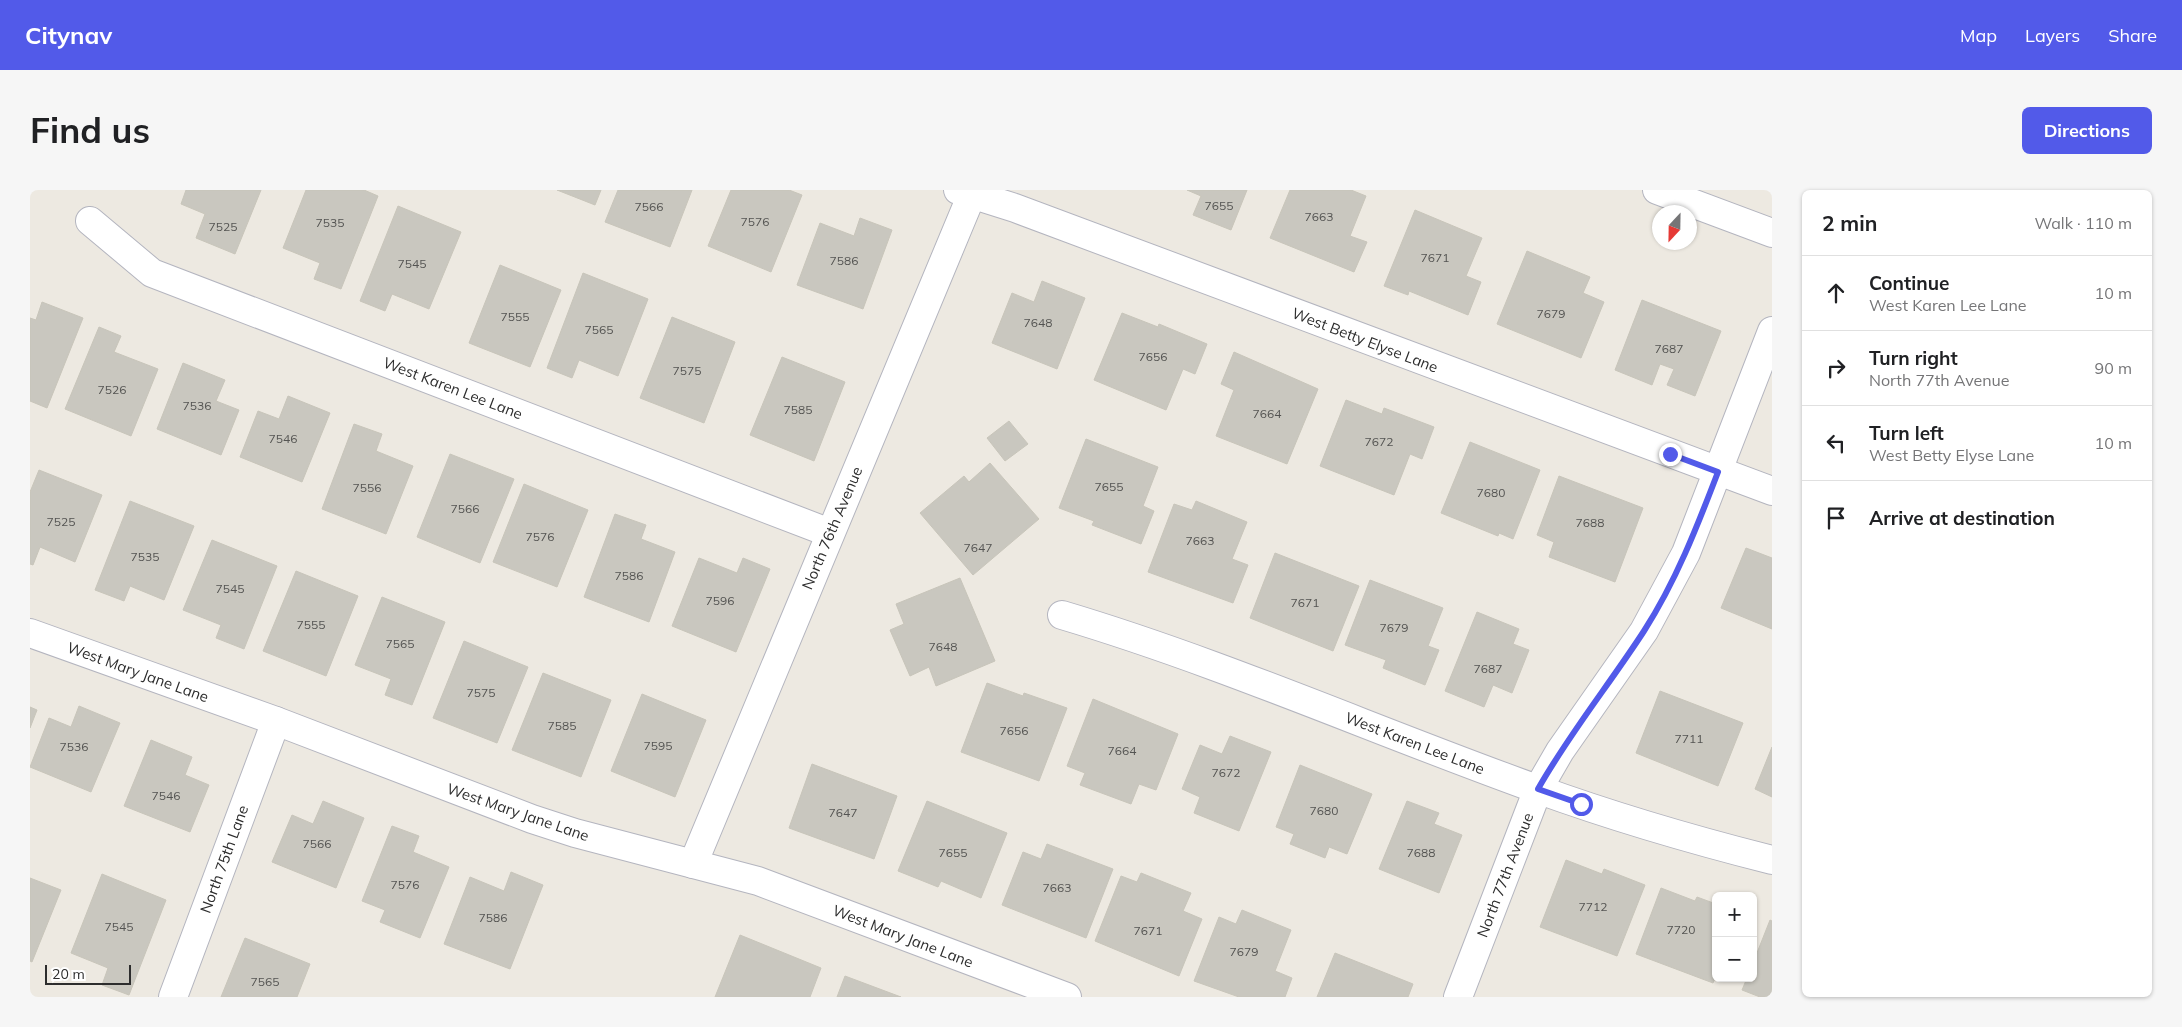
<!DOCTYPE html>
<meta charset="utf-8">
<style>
body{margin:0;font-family:Mulish,sans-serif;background:#f6f6f6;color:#202124}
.controls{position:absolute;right:15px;bottom:15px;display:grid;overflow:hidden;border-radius:8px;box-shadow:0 1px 4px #0004}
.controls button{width:45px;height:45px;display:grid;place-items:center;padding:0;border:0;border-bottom:1px solid #e0e0e0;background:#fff;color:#202124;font:25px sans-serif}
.compass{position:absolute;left:1622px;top:15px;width:45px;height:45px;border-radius:50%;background:#fff;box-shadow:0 1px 4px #0004;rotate:202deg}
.scale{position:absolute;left:15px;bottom:12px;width:86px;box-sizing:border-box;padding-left:5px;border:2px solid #2d2d2d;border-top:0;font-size:14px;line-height:18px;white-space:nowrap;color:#2d2d2d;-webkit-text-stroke:4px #fff;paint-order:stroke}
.stop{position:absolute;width:15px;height:15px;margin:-11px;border:4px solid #525ae9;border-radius:50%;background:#fff}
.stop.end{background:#525ae9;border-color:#fff;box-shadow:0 1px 5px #0008}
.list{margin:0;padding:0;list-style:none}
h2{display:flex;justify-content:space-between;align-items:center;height:65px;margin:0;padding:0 20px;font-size:21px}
h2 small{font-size:16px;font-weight:400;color:#757577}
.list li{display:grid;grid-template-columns:32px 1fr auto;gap:15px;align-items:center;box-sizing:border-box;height:75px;padding:0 20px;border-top:1px solid #e0e0e0}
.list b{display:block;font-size:19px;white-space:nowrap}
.list p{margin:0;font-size:16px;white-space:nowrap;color:#757577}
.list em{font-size:16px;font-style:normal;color:#757577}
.icon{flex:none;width:28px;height:28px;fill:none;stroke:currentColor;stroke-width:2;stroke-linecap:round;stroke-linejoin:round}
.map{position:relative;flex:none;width:1742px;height:807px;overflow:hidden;border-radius:8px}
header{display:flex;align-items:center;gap:30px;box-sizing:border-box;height:70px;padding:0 25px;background:#525ae9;color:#fff}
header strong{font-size:24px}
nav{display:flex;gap:28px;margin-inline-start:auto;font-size:18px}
.intro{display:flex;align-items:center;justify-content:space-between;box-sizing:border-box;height:120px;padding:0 30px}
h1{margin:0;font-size:35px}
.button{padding:12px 22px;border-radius:8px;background:#525ae9;color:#fff;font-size:18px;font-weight:700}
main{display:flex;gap:30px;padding:0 30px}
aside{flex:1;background:#fff;border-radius:8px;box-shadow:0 1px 4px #0004}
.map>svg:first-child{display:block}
</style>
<header>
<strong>Citynav</strong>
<nav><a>Map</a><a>Layers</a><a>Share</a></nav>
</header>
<div class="intro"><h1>Find us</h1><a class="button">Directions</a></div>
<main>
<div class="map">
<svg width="1742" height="807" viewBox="0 0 1742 807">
<rect width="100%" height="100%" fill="#ede9e1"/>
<g fill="#c9c7bf" stroke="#c8c5ba">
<polygon points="156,0 231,0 205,64 166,48 175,24 151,14"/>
<polygon points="276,0 334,0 348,6 311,99 284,89 290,73 253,58"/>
<polygon points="527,0 571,0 565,15"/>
<polygon points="588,0 662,0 640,57 575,32"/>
<polygon points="701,0 759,0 772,5 741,82 678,56"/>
<polygon points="1157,0 1217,0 1201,40 1163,25 1171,6"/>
<polygon points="1260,0 1321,0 1336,6 1320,46 1337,52 1324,82 1240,48"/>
<polygon points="368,16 431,42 399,119 362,104 355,121 330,111"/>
<polygon points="1385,20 1452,48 1436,86 1451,92 1438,125 1379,101 1378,105 1354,96"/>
<polygon points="830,28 862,40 833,119 767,95 790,33 824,46"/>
<polygon points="1497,61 1560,87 1553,103 1574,112 1551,168 1467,134"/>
<polygon points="470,75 531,100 500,177 439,153"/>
<polygon points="553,83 618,109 588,186 549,170 542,188 517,178"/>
<polygon points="1012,91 1055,108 1027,179 962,153 982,103 1004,112"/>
<polygon points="1612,110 1691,141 1665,206 1637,195 1644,179 1630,174 1622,195 1585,180"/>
<polygon points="12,112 53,128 17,218 0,211 0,128 6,130"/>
<polygon points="1092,123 1128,137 1129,134 1177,154 1165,184 1153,179 1136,220 1064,190"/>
<polygon points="642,127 705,152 674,233 610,208"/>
<polygon points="69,137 91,146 84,162 128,179 101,246 35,219"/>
<polygon points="1204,162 1288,199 1257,274 1186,246 1204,200 1191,194"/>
<polygon points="752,167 815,192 784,271 720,245"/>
<polygon points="153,173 195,190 186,211 209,220 191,265 127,239"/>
<polygon points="258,206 300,223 272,292 210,267 228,221 249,229"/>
<polygon points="1316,210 1352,224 1354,218 1404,237 1392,269 1380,264 1364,305 1290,276"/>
<polygon points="979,231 998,254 975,271 957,248"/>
<polygon points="324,234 352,244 346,261 383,276 356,344 292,319"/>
<polygon points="1056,249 1128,277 1113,316 1124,321 1111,354 1062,335 1064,331 1029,318"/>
<polygon points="1440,252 1510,280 1483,349 1469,343 1468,346 1411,323"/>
<polygon points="420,264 484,289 450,373 387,347"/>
<polygon points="960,273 1009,329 943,385 890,323 934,286 939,292"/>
<polygon points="9,280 72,305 45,372 10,357 3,375 0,374 0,302"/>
<polygon points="1529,286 1613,318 1585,392 1519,367 1524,352 1507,345"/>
<polygon points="494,294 558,320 527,397 463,372"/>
<polygon points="100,311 164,336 134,410 100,396 94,411 65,400"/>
<polygon points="1166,311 1217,332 1202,369 1218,375 1203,413 1118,382 1144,314 1162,320"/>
<polygon points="585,324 616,335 611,349 645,362 619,432 554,407"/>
<polygon points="182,350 247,376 214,459 186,448 191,435 153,420"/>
<polygon points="1716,358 1742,368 1742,439 1691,418"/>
<polygon points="1245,363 1329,396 1303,461 1220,428"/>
<polygon points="669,368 707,383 713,368 740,379 706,462 642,436"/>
<polygon points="266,381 328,406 296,486 233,461"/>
<polygon points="930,388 965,471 906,496 899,477 880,486 860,440 874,434 866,414"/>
<polygon points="1340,390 1413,418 1398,456 1409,460 1395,495 1353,478 1356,470 1315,455"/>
<polygon points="352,407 415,432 382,515 355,505 361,489 325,475"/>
<polygon points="1447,422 1489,439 1483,454 1499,460 1482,503 1463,495 1454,517 1415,501"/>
<polygon points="434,451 498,477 467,553 403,528"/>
<polygon points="513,483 581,510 551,587 482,560"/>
<polygon points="957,493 993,506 994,503 1037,518 1009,591 931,562"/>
<polygon points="1630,501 1713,533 1688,596 1606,563"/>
<polygon points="612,504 676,530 645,607 581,581"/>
<polygon points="1063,509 1148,544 1126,600 1109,594 1101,614 1050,595 1055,583 1037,576"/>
<polygon points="49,516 90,533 61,602 0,577 19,528 41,537"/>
<polygon points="0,517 7,520 0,538"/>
<polygon points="1200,546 1241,562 1209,641 1164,623 1170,607 1152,599 1170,555 1192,564"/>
<polygon points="121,550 162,567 155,585 179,595 160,642 94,616"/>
<polygon points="1742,557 1742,607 1725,599"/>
<polygon points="782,574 867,606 844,669 759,638"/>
<polygon points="1270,575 1342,604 1317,664 1299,657 1295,668 1260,654 1264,644 1246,637"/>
<polygon points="293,611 334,628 306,698 242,672 262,625 283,634"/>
<polygon points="897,611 977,643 951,708 911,691 908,697 868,681"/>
<polygon points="1377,611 1409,623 1404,634 1432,645 1409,703 1349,679"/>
<polygon points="362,636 389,646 383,662 419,677 390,748 350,732 355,720 332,711"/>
<polygon points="1017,654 1083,679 1056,748 972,715 993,662 1011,669"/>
<polygon points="1536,670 1572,684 1574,679 1615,695 1587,766 1510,737"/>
<polygon points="481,682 513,695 480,779 414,754 440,687 474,701"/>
<polygon points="1111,683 1161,703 1153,721 1172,729 1149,786 1065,751 1091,686 1107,692"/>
<polygon points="72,684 136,710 99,805 72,795 78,778 41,763"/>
<polygon points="0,688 31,700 2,772 0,771"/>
<polygon points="1631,698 1665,711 1667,707 1686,714 1686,786 1683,793 1606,764"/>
<polygon points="1212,720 1261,740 1245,781 1262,788 1255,807 1209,807 1164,791 1189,727 1206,734"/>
<polygon points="1740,730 1742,731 1742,807 1730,807 1712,800 1717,788 1723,788 1723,773"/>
<polygon points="710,745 791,778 780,807 685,807"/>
<polygon points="215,748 280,774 267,807 191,807"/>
<polygon points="1305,763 1383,794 1378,807 1287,807"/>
<polygon points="815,786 871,807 807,807"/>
</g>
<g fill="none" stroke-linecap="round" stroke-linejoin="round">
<defs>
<g id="street">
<polyline points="928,0 985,18 1742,301"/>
<polyline points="60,31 122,83 800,343"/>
<path d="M1032 425C1193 473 1348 542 1507 599 1584 627 1663 650 1742 670"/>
<polyline points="0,443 246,531 502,629 545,643 728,691 1037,807"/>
<polyline points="663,674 942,4"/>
<polyline points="143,807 246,531"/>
<polyline points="1428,807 1508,599 1530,561 1614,441 1656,363 1742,141"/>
</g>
<polyline id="secondary" points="1627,0 1742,43"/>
</defs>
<use href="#street" stroke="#b4b5bf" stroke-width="30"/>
<use href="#secondary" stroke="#b4b5bf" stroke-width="30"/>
<use href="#street" stroke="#fff" stroke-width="28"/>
<use href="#secondary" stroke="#fff" stroke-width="28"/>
</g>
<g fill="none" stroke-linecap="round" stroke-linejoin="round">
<path stroke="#525ae9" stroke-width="6" d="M1551 614 1508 599C1539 544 1579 495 1614 441 1646 391 1667 337 1688 282L1640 264"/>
</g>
<g text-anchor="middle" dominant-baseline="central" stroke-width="4" stroke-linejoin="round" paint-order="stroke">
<g font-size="12" fill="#545452">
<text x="1189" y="15">7655</text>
<text x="619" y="16">7566</text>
<text x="1289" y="26">7663</text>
<text x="725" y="31">7576</text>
<text x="300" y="32">7535</text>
<text x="193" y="36">7525</text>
<text x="1405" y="67">7671</text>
<text x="814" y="70">7586</text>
<text x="382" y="73">7545</text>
<text x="1521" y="123">7679</text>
<text x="485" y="126">7555</text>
<text x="1008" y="132">7648</text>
<text x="569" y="139">7565</text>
<text x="1639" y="158">7687</text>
<text x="1123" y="166">7656</text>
<text x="657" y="180">7575</text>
<text x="82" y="199">7526</text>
<text x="167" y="215">7536</text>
<text x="768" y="219">7585</text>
<text x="1237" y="223">7664</text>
<text x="253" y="248">7546</text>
<text x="1349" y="251">7672</text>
<text x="1079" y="296">7655</text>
<text x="337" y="297">7556</text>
<text x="1461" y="302">7680</text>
<text x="435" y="318">7566</text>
<text x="31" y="331">7525</text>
<text x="1560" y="332">7688</text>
<text x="510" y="346">7576</text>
<text x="1170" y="350">7663</text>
<text x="948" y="357">7647</text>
<text x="115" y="366">7535</text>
<text x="599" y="385">7586</text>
<text x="200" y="398">7545</text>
<text x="690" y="410">7596</text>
<text x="1275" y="412">7671</text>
<text x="281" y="434">7555</text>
<text x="1364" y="437">7679</text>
<text x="370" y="453">7565</text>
<text x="913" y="456">7648</text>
<text x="1458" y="478">7687</text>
<text x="451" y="502">7575</text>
<text x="532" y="535">7585</text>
<text x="984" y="540">7656</text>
<text x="1659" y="548">7711</text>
<text x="628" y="555">7595</text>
<text x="44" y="556">7536</text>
<text x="1092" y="560">7664</text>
<text x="1196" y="582">7672</text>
<text x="136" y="605">7546</text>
<text x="1294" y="620">7680</text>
<text x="813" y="622">7647</text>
<text x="287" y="653">7566</text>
<text x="923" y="662">7655</text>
<text x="1391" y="662">7688</text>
<text x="375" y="694">7576</text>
<text x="1027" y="697">7663</text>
<text x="1563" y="716">7712</text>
<text x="463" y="727">7586</text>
<text x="89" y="736">7545</text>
<text x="1651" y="739">7720</text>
<text x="1118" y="740">7671</text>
<text x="1214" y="761">7679</text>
<text x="235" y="791">7565</text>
</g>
<g font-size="15" fill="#2d2d2d" stroke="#fff">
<text transform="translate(1335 150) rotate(21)">West Betty Elyse Lane</text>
<text transform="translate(423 198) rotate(21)">West Karen Lee Lane</text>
<text transform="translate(802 338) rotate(-67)">North 76th Avenue</text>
<text transform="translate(108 482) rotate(20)">West Mary Jane Lane</text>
<text transform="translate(1385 553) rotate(21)">West Karen Lee Lane</text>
<text transform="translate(488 622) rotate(19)">West Mary Jane Lane</text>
<text transform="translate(194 669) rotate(-70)">North 75th Lane</text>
<text transform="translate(1475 685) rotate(-69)">North 77th Avenue</text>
<text transform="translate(873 746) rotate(21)">West Mary Jane Lane</text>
</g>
</g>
</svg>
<div class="controls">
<button>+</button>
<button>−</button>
</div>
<svg class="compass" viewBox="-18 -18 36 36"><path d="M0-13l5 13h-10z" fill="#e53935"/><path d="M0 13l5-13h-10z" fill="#757577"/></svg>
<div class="scale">20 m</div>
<div class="stop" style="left:1551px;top:614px"></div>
<div class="stop end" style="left:1640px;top:264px"></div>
</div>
<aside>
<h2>2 min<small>Walk · 110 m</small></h2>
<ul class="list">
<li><svg class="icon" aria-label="ahead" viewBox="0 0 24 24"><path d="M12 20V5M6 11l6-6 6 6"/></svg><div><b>Continue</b><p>West Karen Lee Lane</p></div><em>10 m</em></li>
<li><svg class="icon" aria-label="right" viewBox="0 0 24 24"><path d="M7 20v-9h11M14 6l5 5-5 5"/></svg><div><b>Turn right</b><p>North 77th Avenue</p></div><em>90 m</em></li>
<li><svg class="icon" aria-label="left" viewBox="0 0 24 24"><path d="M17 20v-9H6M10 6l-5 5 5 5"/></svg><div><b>Turn left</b><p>West Betty Elyse Lane</p></div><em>10 m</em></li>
<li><svg class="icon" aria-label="arrive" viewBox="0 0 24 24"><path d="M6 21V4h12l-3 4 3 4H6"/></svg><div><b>Arrive at destination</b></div></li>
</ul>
</aside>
</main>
